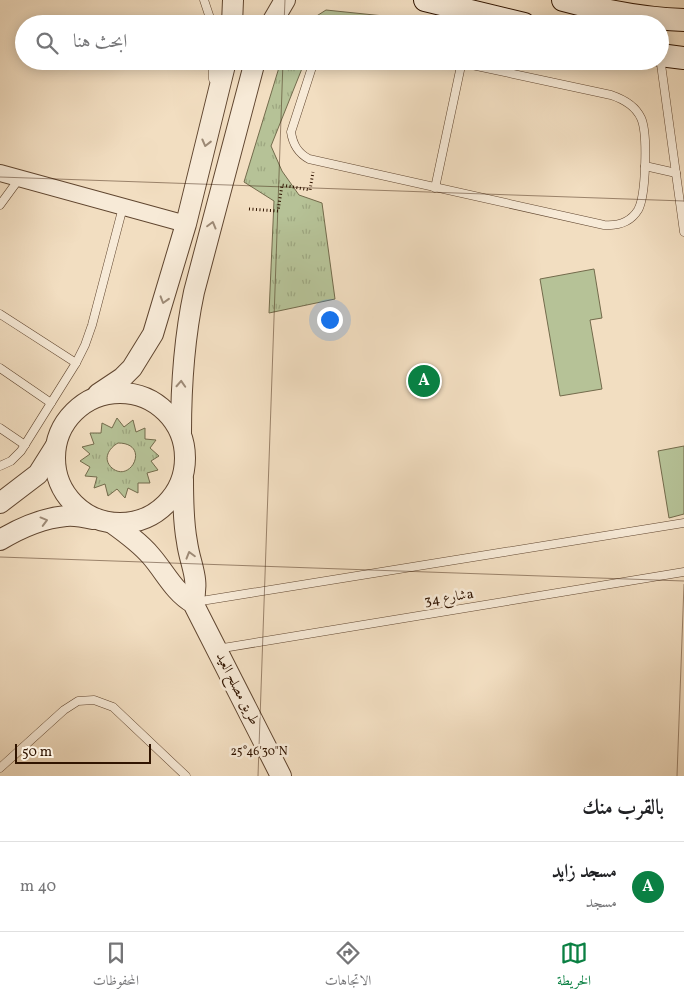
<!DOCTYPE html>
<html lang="ar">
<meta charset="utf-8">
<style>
body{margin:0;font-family:Vollkorn,Amiri,serif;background:#f6f6f6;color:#202124;direction:rtl}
.scale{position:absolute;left:15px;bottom:12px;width:136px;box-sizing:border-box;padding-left:5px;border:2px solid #301400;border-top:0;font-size:14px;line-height:18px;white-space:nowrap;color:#301400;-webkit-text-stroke:4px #f7ead7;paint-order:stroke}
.you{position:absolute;left:329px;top:319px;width:18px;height:18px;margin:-12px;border:4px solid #fff;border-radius:50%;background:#1a73e8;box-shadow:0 0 0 8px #1a73e833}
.badge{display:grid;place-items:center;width:32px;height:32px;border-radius:50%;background:#0b8043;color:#fff;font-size:16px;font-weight:700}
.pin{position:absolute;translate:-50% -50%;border:2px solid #fff;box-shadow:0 1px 5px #0006}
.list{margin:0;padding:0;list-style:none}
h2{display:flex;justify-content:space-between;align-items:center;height:65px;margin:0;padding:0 20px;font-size:21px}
h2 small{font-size:16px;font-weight:400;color:#757577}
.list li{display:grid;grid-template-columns:32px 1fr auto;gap:15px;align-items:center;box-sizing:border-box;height:90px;padding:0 20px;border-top:1px solid #e0e0e0}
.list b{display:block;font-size:19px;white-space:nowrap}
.list p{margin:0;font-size:16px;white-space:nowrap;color:#757577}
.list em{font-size:16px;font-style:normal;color:#757577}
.icon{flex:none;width:28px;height:28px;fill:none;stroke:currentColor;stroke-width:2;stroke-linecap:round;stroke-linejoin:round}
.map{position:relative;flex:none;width:684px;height:776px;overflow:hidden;direction:ltr}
.search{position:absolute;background:#fff;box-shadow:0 2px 12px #0003;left:15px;right:15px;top:15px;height:55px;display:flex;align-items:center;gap:12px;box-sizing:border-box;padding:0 18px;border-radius:28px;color:#757577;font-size:19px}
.sheet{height:155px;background:#fff}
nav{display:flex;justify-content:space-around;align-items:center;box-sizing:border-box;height:70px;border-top:1px solid #e0e0e0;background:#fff;font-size:14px;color:#757577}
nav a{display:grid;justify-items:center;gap:2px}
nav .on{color:#0b8043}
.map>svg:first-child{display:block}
</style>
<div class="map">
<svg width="684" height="776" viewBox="0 0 684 776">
<defs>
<pattern id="grass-tufts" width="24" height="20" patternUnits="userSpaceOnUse" patternTransform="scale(1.25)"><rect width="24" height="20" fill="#b6c297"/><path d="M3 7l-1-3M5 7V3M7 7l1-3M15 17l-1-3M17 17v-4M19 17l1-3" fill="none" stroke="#9da680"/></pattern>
</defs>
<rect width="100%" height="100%" fill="#f2dec1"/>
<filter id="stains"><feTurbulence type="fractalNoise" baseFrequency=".004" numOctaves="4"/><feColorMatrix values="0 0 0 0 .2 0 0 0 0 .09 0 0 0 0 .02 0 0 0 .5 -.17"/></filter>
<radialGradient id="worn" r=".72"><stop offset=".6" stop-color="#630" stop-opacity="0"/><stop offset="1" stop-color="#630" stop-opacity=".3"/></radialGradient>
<g fill="url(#grass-tufts)" stroke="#736b4c" fill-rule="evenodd">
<polygon points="326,10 384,16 411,24 346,24 333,21 331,24 304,24"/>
<polygon points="281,61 305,61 271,146 282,171 299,195 322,203 335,299 269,313 274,201 244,182"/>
<path d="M117 418 124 427 133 420 136 432 145 428V439L156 440 150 448 159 456 151 461 158 470 147 473 150 483H138V493L128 488 125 498 117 489 108 496 105 484 94 488 97 477 85 476 90 467 80 461 90 454 82 447 94 444 90 433H101L102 423 112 428ZM118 443C151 443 131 484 112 468 102 459 109 448 118 443Z"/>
</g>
<g fill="#b6c297" stroke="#736b4c">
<polygon points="594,269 602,318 590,320 602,389 560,396 540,279"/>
<polygon points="684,446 684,514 669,518 658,451"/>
</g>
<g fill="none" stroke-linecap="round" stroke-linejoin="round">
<defs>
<g id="service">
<polyline points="204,0 212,24"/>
<polyline points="660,57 684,232"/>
<path d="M314 61 291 132C293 145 298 153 309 159L604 225C618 226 630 223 638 210 646 196 648 133 641 118 635 105 623 99 611 95L453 61"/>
<polyline points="213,79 213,61"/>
<polyline points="645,166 676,173"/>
<polyline points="435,188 462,61"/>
<polyline points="0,205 19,179"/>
<polyline points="0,314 76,363"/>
<polyline points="0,368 51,403"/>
<polyline points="0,428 25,445"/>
<polyline points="0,466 11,461 21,451 76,363 85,345 92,325 123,207"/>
<polyline points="195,602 684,523"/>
<polyline points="217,649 684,572"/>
<polyline points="0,768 64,710 78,701 94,700 113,707 186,776"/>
</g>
<polyline id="minor" points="0,173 186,224"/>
<g id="tertiary">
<polyline points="232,24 233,0"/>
<polyline points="271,24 285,0"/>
<circle cx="120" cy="458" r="65"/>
<polyline points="98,394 122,378 132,368 153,334 186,224 226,61"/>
<path d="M181 433C181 385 184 339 194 292L255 61"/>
<path d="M183 479C183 500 183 521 187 542 190 565 200 578 193 603"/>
<polyline points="0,503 38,474 55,447"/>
<path d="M112 523C126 533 140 543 151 556 165 572 174 592 193 603L281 776"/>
<path d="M0 540C20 528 43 518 66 516 75 515 84 517 93 519"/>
</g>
<g id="secondary">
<polyline points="425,0 524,24"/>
<path d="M563 0C600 10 646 19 684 20"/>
<polyline points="660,55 684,58"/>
</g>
</defs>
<use href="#service" stroke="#604630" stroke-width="9"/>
<use href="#minor" stroke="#604630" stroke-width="18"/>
<use href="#tertiary" stroke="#604630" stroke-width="22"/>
<use href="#secondary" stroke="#301400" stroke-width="24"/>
<polyline stroke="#301400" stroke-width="3" stroke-dasharray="1 2.5" stroke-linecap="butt" points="249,209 278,211 282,185 310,190 313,172"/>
<use href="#service" stroke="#f7ead7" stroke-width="8"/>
<use href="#minor" stroke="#f7ead7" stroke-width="16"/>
<use href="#tertiary" stroke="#f7ead7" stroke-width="20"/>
<use href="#secondary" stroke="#f7ead7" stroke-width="22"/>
</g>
<defs><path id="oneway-chevron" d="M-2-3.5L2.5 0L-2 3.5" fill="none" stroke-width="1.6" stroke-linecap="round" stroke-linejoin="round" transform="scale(1.25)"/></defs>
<g stroke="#9d8a76">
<use href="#oneway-chevron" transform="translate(206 143) rotate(104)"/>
<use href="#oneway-chevron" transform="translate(212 225) rotate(-75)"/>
<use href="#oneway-chevron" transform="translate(164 300) rotate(107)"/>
<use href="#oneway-chevron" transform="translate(181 384) rotate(-87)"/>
<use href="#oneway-chevron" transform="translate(44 521) rotate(-15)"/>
<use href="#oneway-chevron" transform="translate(190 555) rotate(-106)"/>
</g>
<path fill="none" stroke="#301400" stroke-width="1" stroke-opacity="0.45" d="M284 24 285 0M0 177 684 201M0 557 684 581M258 776 283 61M677 776 684 584"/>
<g text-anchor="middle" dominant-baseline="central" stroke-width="5" stroke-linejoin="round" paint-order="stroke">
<g font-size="14" fill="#301400" stroke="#f7ead7">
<text transform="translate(449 598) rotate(-9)">شارع 34a</text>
<text transform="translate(237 689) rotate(63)">طريق مصلح العيد</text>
</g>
</g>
<g font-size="12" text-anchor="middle" fill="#301400" stroke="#f7ead7" stroke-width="5" stroke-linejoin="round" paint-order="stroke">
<text x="259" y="755">25°46'30"N</text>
</g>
<rect width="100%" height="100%" filter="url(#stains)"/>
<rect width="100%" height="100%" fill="url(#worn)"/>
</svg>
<div class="scale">50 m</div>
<div class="you"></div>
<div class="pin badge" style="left:424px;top:381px">A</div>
<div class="search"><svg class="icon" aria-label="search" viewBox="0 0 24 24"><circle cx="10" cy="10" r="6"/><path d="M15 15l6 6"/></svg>ابحث هنا</div>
</div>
<section class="sheet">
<h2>بالقرب منك<small></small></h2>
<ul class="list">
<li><span class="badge">A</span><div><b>مسجد زايد</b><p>مسجد</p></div><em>40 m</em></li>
</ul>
</section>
<nav>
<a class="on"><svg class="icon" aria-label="map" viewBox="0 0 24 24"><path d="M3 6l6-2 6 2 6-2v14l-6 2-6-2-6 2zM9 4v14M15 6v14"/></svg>الخريطة</a>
<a><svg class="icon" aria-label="directions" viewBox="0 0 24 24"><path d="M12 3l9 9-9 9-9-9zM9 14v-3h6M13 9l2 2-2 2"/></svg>الاتجاهات</a>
<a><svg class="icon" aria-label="saved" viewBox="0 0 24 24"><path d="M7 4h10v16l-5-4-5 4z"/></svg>المحفوظات</a>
</nav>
